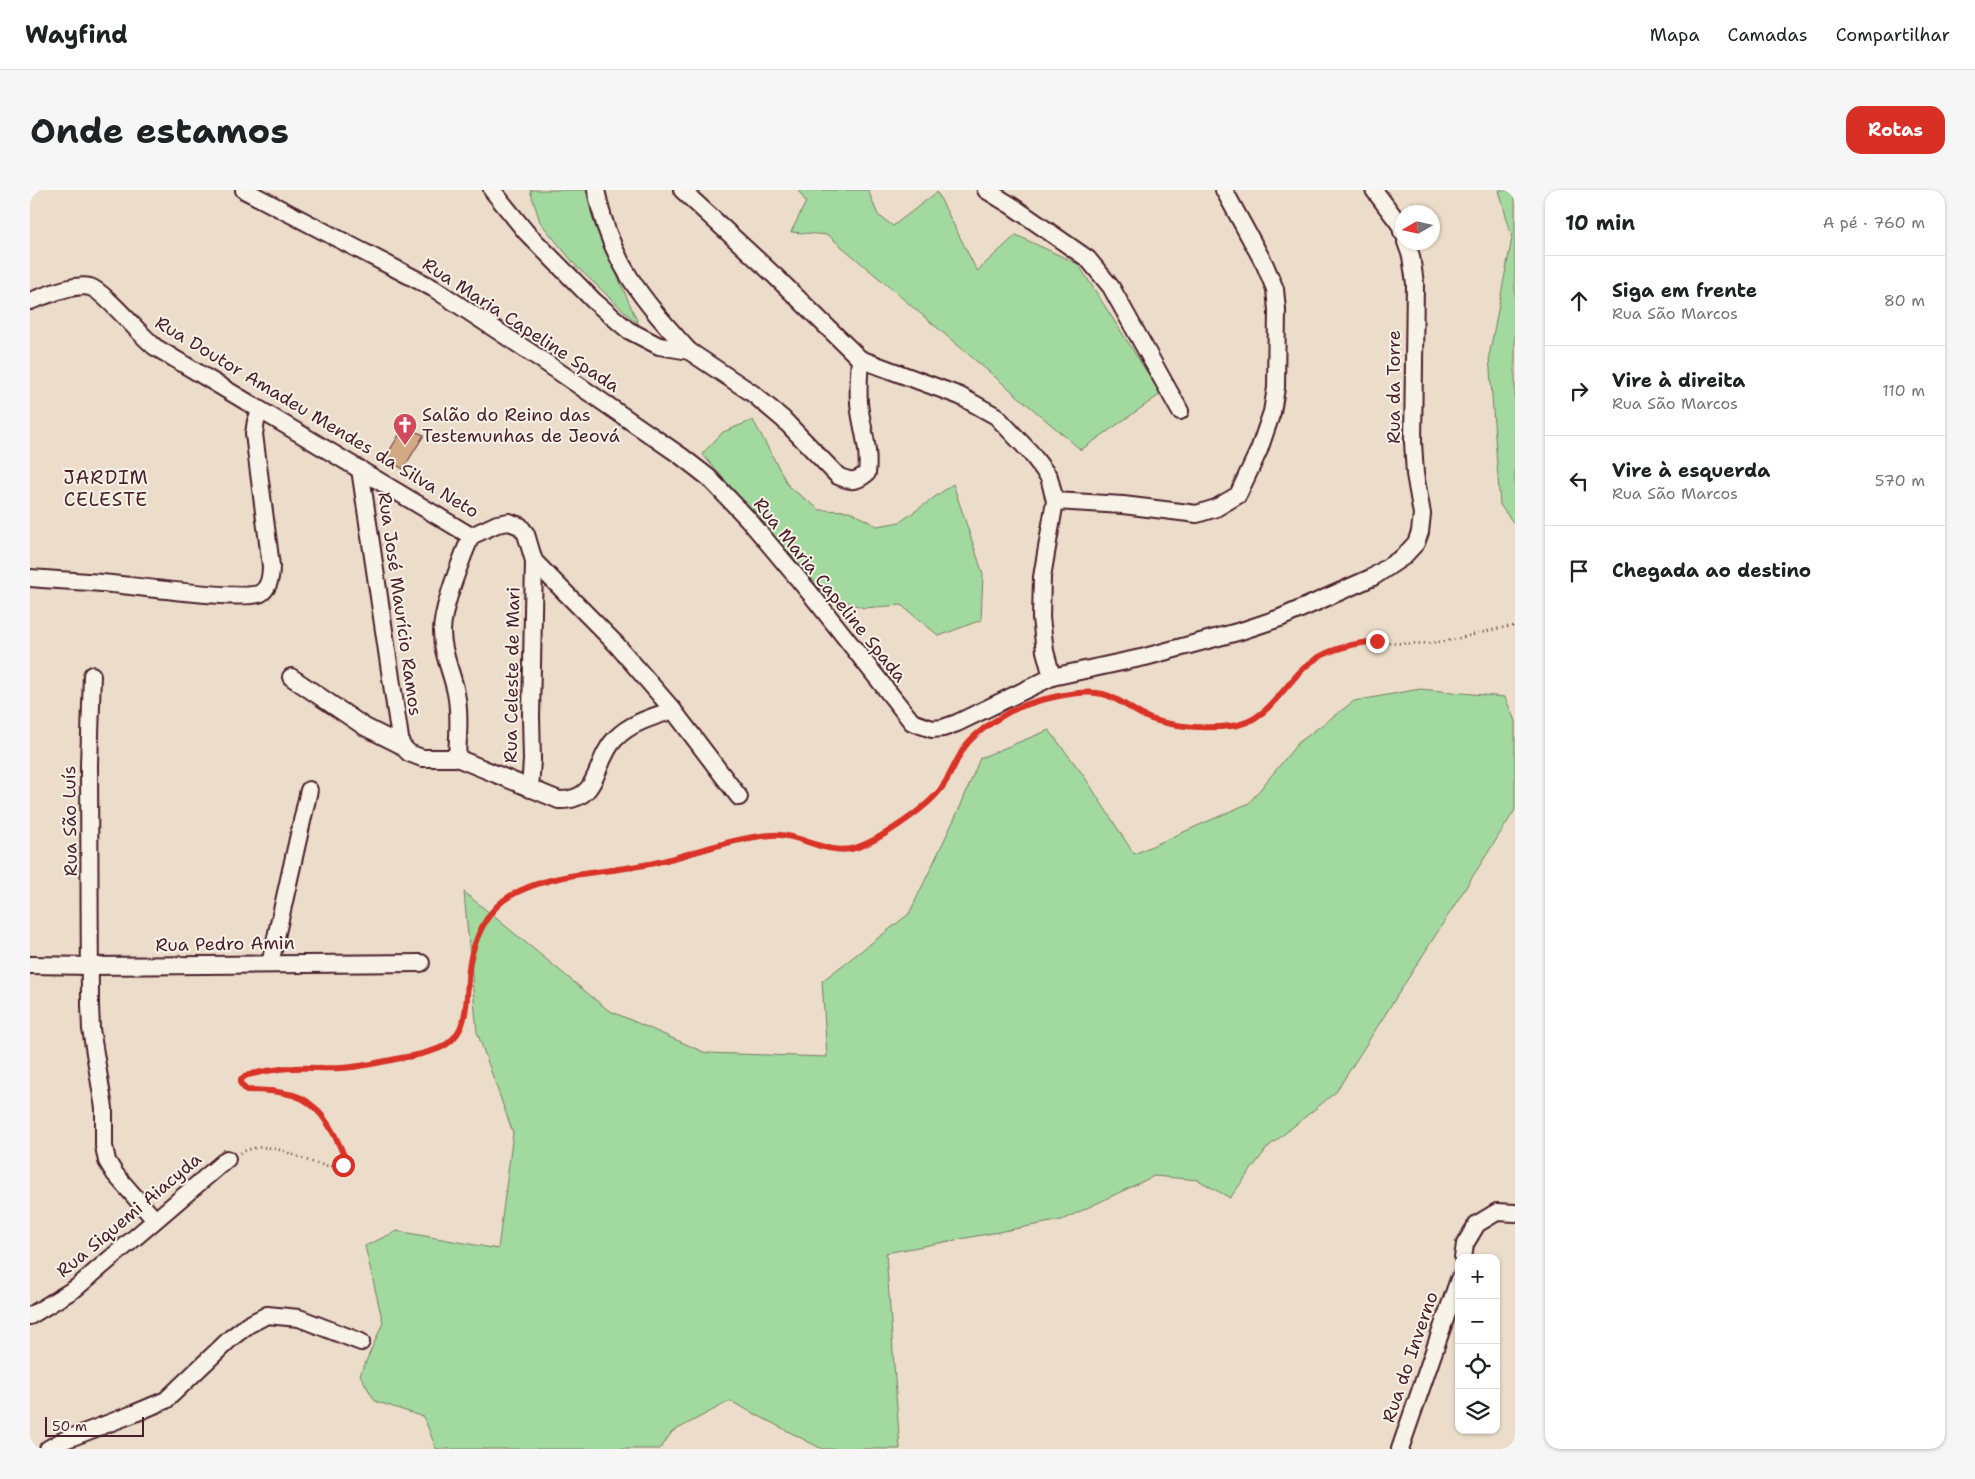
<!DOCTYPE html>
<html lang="pt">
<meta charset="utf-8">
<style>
body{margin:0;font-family:"Shantell Sans",sans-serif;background:#f6f6f6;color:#202124}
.controls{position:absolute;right:15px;bottom:15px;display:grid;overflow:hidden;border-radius:10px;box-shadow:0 1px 4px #0004}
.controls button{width:45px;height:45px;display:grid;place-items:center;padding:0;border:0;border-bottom:1px solid #e0e0e0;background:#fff;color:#202124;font:25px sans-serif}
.compass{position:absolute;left:1365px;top:15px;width:45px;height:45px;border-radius:50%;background:#fff;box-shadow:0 1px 4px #0004;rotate:261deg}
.scale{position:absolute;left:15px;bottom:12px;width:99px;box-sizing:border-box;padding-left:5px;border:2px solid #4a1f2b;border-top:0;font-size:14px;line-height:18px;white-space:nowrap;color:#4a1f2b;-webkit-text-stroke:4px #f7f3e8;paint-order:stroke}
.stop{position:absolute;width:15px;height:15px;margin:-11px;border:4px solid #d93025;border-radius:50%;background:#fff}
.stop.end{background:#d93025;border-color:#fff;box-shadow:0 1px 5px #0008}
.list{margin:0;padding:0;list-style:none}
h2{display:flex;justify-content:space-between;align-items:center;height:65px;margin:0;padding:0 20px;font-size:21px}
h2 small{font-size:16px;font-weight:400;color:#757577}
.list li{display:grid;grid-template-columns:32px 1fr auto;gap:15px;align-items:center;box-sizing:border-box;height:90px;padding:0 20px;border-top:1px solid #e0e0e0}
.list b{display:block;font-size:19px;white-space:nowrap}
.list p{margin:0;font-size:16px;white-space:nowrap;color:#757577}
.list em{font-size:16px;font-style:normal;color:#757577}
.icon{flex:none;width:28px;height:28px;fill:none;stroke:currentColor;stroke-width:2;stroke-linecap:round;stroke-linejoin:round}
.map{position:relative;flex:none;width:1485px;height:1259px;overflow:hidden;border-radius:15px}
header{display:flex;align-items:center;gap:30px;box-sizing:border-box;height:70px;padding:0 25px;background:#fff;border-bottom:1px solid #e0e0e0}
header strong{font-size:24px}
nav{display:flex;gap:28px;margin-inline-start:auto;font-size:18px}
.intro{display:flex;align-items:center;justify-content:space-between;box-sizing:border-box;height:120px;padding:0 30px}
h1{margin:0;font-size:35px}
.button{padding:12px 22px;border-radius:15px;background:#d93025;color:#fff;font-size:18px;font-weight:700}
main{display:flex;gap:30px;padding:0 30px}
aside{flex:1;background:#fff;border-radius:15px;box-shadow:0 1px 4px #0004}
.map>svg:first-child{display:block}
</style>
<header>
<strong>Wayfind</strong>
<nav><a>Mapa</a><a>Camadas</a><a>Compartilhar</a></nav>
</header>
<div class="intro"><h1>Onde estamos</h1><a class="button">Rotas</a></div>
<main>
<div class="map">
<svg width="1485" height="1259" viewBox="0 0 1485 1259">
<rect width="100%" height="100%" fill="#ecddca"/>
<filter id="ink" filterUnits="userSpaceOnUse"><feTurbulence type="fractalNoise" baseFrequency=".02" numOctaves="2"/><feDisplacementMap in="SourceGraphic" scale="10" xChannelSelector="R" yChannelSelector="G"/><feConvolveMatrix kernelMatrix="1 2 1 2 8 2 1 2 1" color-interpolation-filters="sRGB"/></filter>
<g filter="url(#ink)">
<g fill="#a1d99e" stroke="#767c64">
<polygon points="500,0 557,0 564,33 609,135 547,77 510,32"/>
<polygon points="768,0 838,0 848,25 863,36 907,2 947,81 986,45 1048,74 1131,204 1051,260 798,45 761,42 776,12"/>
<polygon points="1469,0 1485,0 1485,335 1470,315 1459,166 1482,48"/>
<polygon points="723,230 759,297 790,320 819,321 847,336 870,332 923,294 953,384 951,430 909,446 871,415 834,418 796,405 672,264 693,242"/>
<polygon points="1390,499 1475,507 1485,531 1485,620 1306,902 1238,957 1200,1008 1168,990 1124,986 1032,1030 856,1063 870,1259 792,1259 700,1211 642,1242 630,1259 406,1259 394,1227 345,1211 330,1185 353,1133 335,1056 367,1041 468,1059 483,943 447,842 434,702 578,820 676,863 797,867 792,791 879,724 931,615 950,568 1019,540 1054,586 1104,664 1219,613 1268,553 1324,511"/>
</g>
<polygon fill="#d2a983" stroke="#4a1f2b" points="374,237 394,245 373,279 355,268"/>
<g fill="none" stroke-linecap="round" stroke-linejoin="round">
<defs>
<g id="minor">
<polyline points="214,0 403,98 509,168 651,266 678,287 718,329 780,403 882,532 902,539 913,538 927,533 1022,487 1115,467 1211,441 1250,428 1343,387 1373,367 1386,353 1390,342 1392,324 1385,284 1383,252 1385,93 1381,66 1376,52"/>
<path d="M462 0 496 42 564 111 598 140 629 156 659 161 722 203 753 229 808 286C821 292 826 292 837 283 840 262 833 242 830 221 827 203 829 186 830 169"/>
<path d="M566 0C580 72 611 108 659 161"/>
<polyline points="652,0 745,86 830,169 930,206 966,226 1000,262 1019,287 1025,311 1012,387 1011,428 1015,461 1022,487"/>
<polyline points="956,0 982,16 1058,69 1081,97 1150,221"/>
<polyline points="1344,0 1371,36 1372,42"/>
<path d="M0 111C15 106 44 93 60 97 74 101 110 145 125 157L441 346"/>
<polyline points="330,279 371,555"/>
<polyline points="1025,311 1093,315 1167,324 1186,318 1208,305 1229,260 1242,222 1246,198 1247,120 1245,99 1235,75 1194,0"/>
<polyline points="441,346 467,334 479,332 490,336 496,344 504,371 586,454 643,520 709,607"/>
<path d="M0 388C24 390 48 391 72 393 99 395 213 412 231 403 240 397 241 385 241 376L224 244 226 231 231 221"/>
<polyline points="62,485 59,574 60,815 61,839 74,918 74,956 77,971 85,984 125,1030"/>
<path d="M261 487 335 537 371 555 379 563 392 568H427L529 610C571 611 563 572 585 549 600 533 622 527 643 520"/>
<path d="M427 568C428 546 430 524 426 503 422 482 412 464 412 442 412 418 431 370 441 346"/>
<polyline points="500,599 502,570 501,526 504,371"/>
<polyline points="240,774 279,600"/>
<polyline points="0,775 61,776 391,773"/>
<polyline points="1433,1068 1435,1054 1447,1034 1467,1022 1485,1023"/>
<polyline points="0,1126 46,1098 197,969"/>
<polyline points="18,1259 32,1251 103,1224 136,1210 201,1148 218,1135 237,1125 269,1128 331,1152"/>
<polyline points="1370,1259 1429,1089"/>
</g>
</defs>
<use href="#minor" stroke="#4a1f2b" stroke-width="20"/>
<g stroke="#4a1f2b" stroke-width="2.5" stroke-dasharray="1 4" stroke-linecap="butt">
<path d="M1002 514C1021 508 1044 500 1064 502 1085 505 1101 520 1119 528 1140 537 1182 540 1205 536 1245 528 1255 485 1288 467 1327 445 1358 456 1399 453 1429 451 1456 439 1485 436"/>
<path d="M210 963C249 943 277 983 313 975L316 971C307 947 290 912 263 905 248 901 232 900 216 900L211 894V889L217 885C232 882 247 879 262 878 279 876 296 879 313 878 331 877 349 872 367 869 382 866 399 864 412 857 440 842 437 811 439 784 441 755 454 720 480 706 522 683 573 683 619 675 649 669 678 659 708 652 720 649 732 645 744 645 770 644 796 664 820 659 844 655 897 618 911 599 931 572 929 554 961 534"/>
</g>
<use href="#minor" stroke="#f7f3e8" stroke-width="16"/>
</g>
</g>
<g fill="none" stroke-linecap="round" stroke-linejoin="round" filter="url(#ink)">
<path stroke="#d93025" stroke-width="6" d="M313 975 316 971C307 947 290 912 263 905 248 901 232 900 216 900L211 894V889L217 885C232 882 248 878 264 878 279 877 295 879 311 878 331 877 351 872 371 868 384 866 398 863 410 858 446 841 433 798 441 767 447 744 458 719 480 706 523 681 576 684 624 673 661 665 704 647 742 645 769 643 794 664 821 659 845 654 895 619 910 600 920 587 925 572 934 558 944 543 965 530 981 521 1001 511 1051 498 1073 504 1090 508 1104 523 1121 529 1145 537 1176 539 1201 536 1243 532 1255 486 1289 467 1307 457 1327 453 1347 451"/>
</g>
<defs>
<symbol id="church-pin" viewBox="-11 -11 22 30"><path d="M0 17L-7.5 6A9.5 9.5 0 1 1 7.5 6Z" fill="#d1495b" stroke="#f7f3e8"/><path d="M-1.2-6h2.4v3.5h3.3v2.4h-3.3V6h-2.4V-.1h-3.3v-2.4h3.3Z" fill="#fff"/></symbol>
</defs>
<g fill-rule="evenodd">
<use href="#church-pin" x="361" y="221" width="28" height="38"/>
</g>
<g text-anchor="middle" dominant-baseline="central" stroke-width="4" stroke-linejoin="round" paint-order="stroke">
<g font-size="18" fill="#4a1f2b" stroke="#f7f3e8">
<text transform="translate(491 135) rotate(33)">Rua Maria Capeline Spada</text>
<text transform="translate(1364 197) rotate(-90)">Rua da Torre</text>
<text transform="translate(287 227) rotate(31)">Rua Doutor Amadeu Mendes da Silva Neto</text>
<text transform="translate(800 400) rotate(51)">Rua Maria Capeline Spada</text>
<text transform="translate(370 414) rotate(82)">Rua José Maurício Ramos</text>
<text transform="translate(482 485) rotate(-89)">Rua Celeste de Mari</text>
<text transform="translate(40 631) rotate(-91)">Rua São Luís</text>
<text transform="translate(195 754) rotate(-1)">Rua Pedro Amin</text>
<text transform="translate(99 1025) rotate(-40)">Rua Siquemi Aiacyda</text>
<text transform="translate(1380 1167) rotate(-71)">Rua do Inverno</text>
</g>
<g font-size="18" fill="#4a1f2b" stroke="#f7f3e8" text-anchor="start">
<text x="392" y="225">Salão do Reino das<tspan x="392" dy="21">Testemunhas de Jeová</tspan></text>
</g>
<g font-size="19" letter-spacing="1" fill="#4a1f2b" stroke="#f7f3e8">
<text x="76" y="287">JARDIM<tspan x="76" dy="22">CELESTE</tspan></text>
</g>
</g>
</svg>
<div class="controls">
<button>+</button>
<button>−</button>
<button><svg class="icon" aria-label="locate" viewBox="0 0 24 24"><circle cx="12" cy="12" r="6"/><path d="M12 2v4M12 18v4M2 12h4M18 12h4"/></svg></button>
<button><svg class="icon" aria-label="layers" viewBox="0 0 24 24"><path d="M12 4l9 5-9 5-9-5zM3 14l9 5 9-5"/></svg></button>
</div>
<svg class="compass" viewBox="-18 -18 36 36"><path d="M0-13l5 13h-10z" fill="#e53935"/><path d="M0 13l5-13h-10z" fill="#757577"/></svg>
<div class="scale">50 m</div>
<div class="stop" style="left:313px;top:975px"></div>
<div class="stop end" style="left:1347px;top:451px"></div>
</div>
<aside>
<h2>10 min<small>A pé · 760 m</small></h2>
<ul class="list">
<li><svg class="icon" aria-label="ahead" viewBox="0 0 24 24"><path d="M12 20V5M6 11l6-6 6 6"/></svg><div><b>Siga em frente</b><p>Rua São Marcos</p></div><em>80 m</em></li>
<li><svg class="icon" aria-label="right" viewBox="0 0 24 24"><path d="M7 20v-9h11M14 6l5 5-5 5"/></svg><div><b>Vire à direita</b><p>Rua São Marcos</p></div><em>110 m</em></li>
<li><svg class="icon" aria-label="left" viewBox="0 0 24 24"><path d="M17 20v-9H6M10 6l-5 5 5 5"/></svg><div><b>Vire à esquerda</b><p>Rua São Marcos</p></div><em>570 m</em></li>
<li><svg class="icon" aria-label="arrive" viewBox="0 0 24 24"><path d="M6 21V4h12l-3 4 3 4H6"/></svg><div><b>Chegada ao destino</b></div></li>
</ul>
</aside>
</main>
